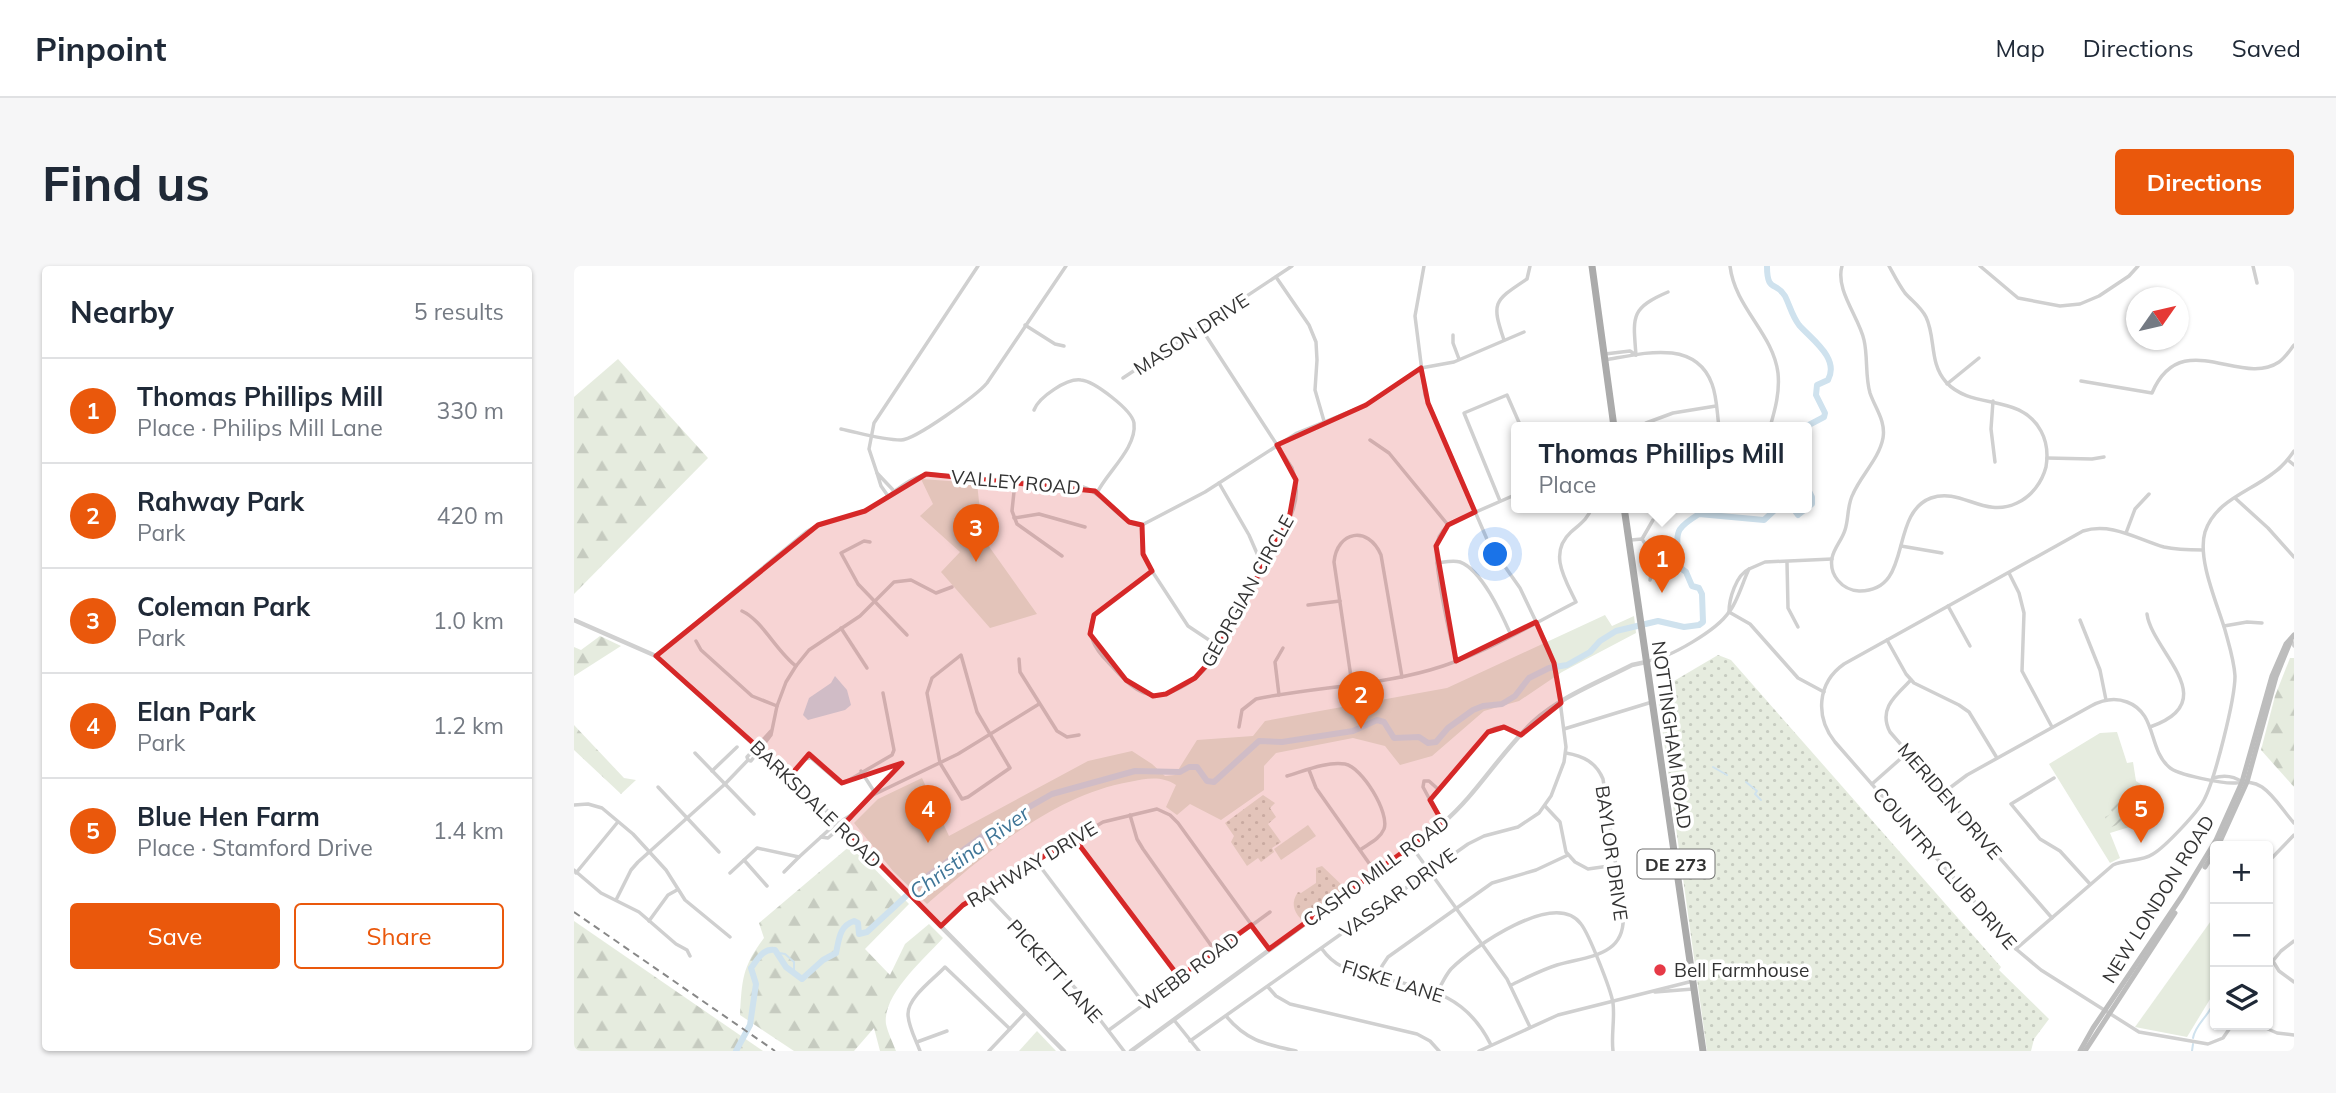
<!DOCTYPE html>
<meta charset="utf-8">
<style>
body{margin:0;font-family:Mulish,sans-serif;background:#f6f6f7;color:#1f2937}
.controls{position:absolute;right:21px;bottom:21px;display:grid;overflow:hidden;border-radius:7px;box-shadow:0 2px 5px #0004}
.controls button{width:63px;height:63px;display:grid;place-items:center;padding:0;border:0;border-bottom:2px solid #e0e1e3;background:#fff;color:#1f2937;font:35px sans-serif}
.compass{position:absolute;left:1552px;top:21px;width:63px;height:63px;border-radius:50%;background:#fff;box-shadow:0 2px 5px #0004;rotate:56deg}
.you{position:absolute;left:922px;top:289px;width:24px;height:24px;margin:-18px;border:5px solid #fff;border-radius:50%;background:#1a73e8;box-shadow:0 0 0 10px #1a73e833}
.badge{display:grid;place-items:center;width:46px;height:46px;border-radius:50%;background:#ea580c;color:#fff;font-size:23px;font-weight:700}
.pin{position:absolute;translate:-50% -58px;filter:drop-shadow(0 2px 4px #0008)}
.pin::after{content:'';position:absolute;top:37px;width:24px;height:21px;background:inherit;clip-path:polygon(0 0,100% 0,50% 100%)}
.popup{position:absolute;left:937px;top:156px;width:301px;height:91px;box-sizing:border-box;display:grid;place-content:center;border-radius:7px;background:#fff;filter:drop-shadow(0 2px 5px #0005);font-size:23px;white-space:nowrap;color:#747a83}
.popup b{font-size:26px;color:#1f2937}
.popup::after{content:'';position:absolute;left:50%;top:100%;margin-left:-14px;border:14px solid transparent;border-top-color:#fff}
.list{margin:0;padding:0;list-style:none}
h2{display:flex;justify-content:space-between;align-items:center;height:91px;margin:0;padding:0 28px;font-size:30px}
h2 small{font-size:23px;font-weight:400;color:#747a83}
.list li{display:grid;grid-template-columns:46px 1fr auto;gap:21px;align-items:center;box-sizing:border-box;height:105px;padding:0 28px;border-top:2px solid #e0e1e3}
.list b{display:block;font-size:26px;white-space:nowrap}
.list p{margin:0;font-size:23px;white-space:nowrap;color:#747a83}
.list em{font-size:23px;font-style:normal;color:#747a83}
.actions{display:flex;gap:14px;padding:21px 28px}
.actions a{flex:1;padding:16px 0;border:2px solid #ea580c;border-radius:7px;text-align:center;font-size:24px;color:#ea580c}
.actions .main{background:#ea580c;color:#fff}
.icon{flex:none;width:38px;height:38px;fill:none;stroke:currentColor;stroke-width:2;stroke-linecap:round;stroke-linejoin:round}
.map{position:relative;flex:none;width:1720px;height:785px;overflow:hidden;border-radius:7px}
header{display:flex;align-items:center;gap:42px;box-sizing:border-box;height:98px;padding:0 35px;background:#fff;border-bottom:2px solid #e0e1e3}
header strong{font-size:33px}
nav{display:flex;gap:38px;margin-inline-start:auto;font-size:24px}
.intro{display:flex;align-items:center;justify-content:space-between;box-sizing:border-box;height:168px;padding:0 42px}
h1{margin:0;font-size:49px}
.button{padding:18px 32px;border-radius:7px;background:#ea580c;color:#fff;font-size:24px;font-weight:700}
main{display:flex;gap:42px;padding:0 42px}
aside{flex:1;background:#fff;border-radius:7px;box-shadow:0 2px 5px #0004}
.map>svg:first-child{display:block}
</style>
<header>
<strong>Pinpoint</strong>
<nav><a>Map</a><a>Directions</a><a>Saved</a></nav>
</header>
<div class="intro"><h1>Find us</h1><a class="button">Directions</a></div>
<main>
<aside>
<h2>Nearby<small>5 results</small></h2>
<ul class="list">
<li><span class="badge">1</span><div><b>Thomas Phillips Mill</b><p>Place · Philips Mill Lane</p></div><em>330 m</em></li>
<li><span class="badge">2</span><div><b>Rahway Park</b><p>Park</p></div><em>420 m</em></li>
<li><span class="badge">3</span><div><b>Coleman Park</b><p>Park</p></div><em>1.0 km</em></li>
<li><span class="badge">4</span><div><b>Elan Park</b><p>Park</p></div><em>1.2 km</em></li>
<li><span class="badge">5</span><div><b>Blue Hen Farm</b><p>Place · Stamford Drive</p></div><em>1.4 km</em></li>
</ul>
<div class="actions"><a class="main">Save</a><a>Share</a></div>
</aside>
<div class="map">
<svg width="1720" height="785" viewBox="0 0 1720 785">
<defs>
<pattern id="grass-dots" width="8" height="8" patternUnits="userSpaceOnUse" patternTransform="scale(1.75)"><rect width="8" height="8" fill="#e6ecdf"/><path d="M2 2h.1M6 6h.1" fill="none" stroke="#c6cbc0" stroke-width="1.8" stroke-linecap="round"/></pattern>
<pattern id="forest-firs" width="22" height="20" patternUnits="userSpaceOnUse" patternTransform="scale(1.75)"><rect width="22" height="20" fill="#e6ecdf"/><path d="M5 1l3.5 6h-7zM16 11l3.5 6h-7z" fill="#c6cbc0"/></pattern>
<pattern id="garden-furrows" width="10" height="10" patternUnits="userSpaceOnUse" patternTransform="scale(1.75)"><rect width="10" height="10" fill="#e6ecdf"/><path d="M-1 1l2-2M0 10L10 0M9 11l2-2" fill="none" stroke="#c6cbc0"/></pattern>
</defs>
<rect width="100%" height="100%" fill="#fff"/>
<g fill="url(#grass-dots)">
<polygon points="1144,389 1157,394 1427,701 1425,704 1475,753 1460,773 1457,785 1133,785 1083,425"/>
<polygon points="689,529 701,537 696,542 702,551 694,558 707,576 698,582 700,586 687,596 684,592 673,600 657,576 660,570 651,557"/>
<path d="M748 600 771 622 727 653C719 645 717 636 724 626L727 627 742 617V602Z"/>
</g>
<g fill="url(#forest-firs)">
<polygon points="44,93 134,192 0,328 0,131"/>
<polygon points="26,370 47,380 0,410 0,381 7,384"/>
<polygon points="1716,392 1720,392 1720,521 1687,484 1701,430"/>
<polygon points="0,459 50,512 62,514 47,528 0,484"/>
<path d="M277 579 335 638 291 683 316 709 331 678 355 658 369 672C351 692 308 729 312 758 314 767 319 777 322 785H306L300 762 280 785H220L166 749C168 714 168 701 190 672L185 657Z"/>
<polygon points="0,655 189,785 0,785"/>
</g>
<g fill="#e6ecdf">
<polygon points="347,213 403,217 409,272 463,348 416,362 367,306 386,286 346,250 359,238"/>
<path d="M1031 349 1038 360 1060 350 1062 367 988 406 945 435 910 445 858 490 826 499 811 480 779 472 702 487 690 500V524L647 554 616 538 603 549 592 541 602 519C586 509 572 513 555 516 477 530 411 589 353 638L319 605 280 557 304 533 348 512 375 570 514 495 558 485 578 498 591 510 601 509 623 474 679 470 691 455 873 422Z"/>
<polygon points="1543,466 1553,497 1559,496 1562,515 1580,527 1580,542 1565,558 1536,567 1546,592 1536,597 1475,498 1526,467"/>
<polygon points="734,559 742,570 707,594 700,583"/>
<polygon points="1639,652 1641,654 1641,725 1613,771 1561,761"/>
<polygon points="463,765 482,785 445,785"/>
</g>
<polygon fill="url(#garden-furrows)" points="1544,528 1565,550 1535,562 1531,551 1539,547 1533,538"/>
<polygon fill="#cfe2ee" points="261,410 273,424 277,439 271,444 234,454 229,449 235,432 257,417"/>
<g fill="none" stroke-linecap="round" stroke-linejoin="round">
<g stroke="#cfe2ee" stroke-width="2">
<polyline points="1139,501 1153,509"/>
<polyline points="1172,516 1183,525 1181,528 1187,534"/>
<polyline points="205,687 211,688 220,696 220,707"/>
<path d="M1619 772C1621 760 1631 753 1637 742"/>
<polyline points="1618,785 1619,778"/>
</g>
<g stroke="#cfe2ee" stroke-width="6">
<path d="M1193 0C1193 27 1202 15 1211 30 1216 40 1218 50 1225 59 1237 73 1266 92 1254 114L1243 119 1242 129 1251 147 1250 151 1231 161"/>
<polyline points="1218,241 1224,249 1238,238 1238,231 1233,221"/>
<path d="M162 785 176 759 182 718 177 702C184 693 189 682 201 684L212 701 228 713 249 694 262 687C265 674 265 660 280 655L284 657 285 668 293 666 355 609 413 567 429 561 443 548 478 528 561 505 606 506 615 501H623L633 515 640 516 685 475 708 476 779 465 803 454 810 456 820 472 845 471 854 477 862 476 874 462 899 444 909 440 928 438 941 430 955 412 975 402 993 399 1016 386 1026 375 1042 365 1084 355 1110 361 1125 359 1129 356 1128 328 1125 322 1118 320 1112 306 1100 297C1110 269 1091 269 1125 248L1190 254 1204 241"/>
</g>
<g stroke="#d0d0d0" stroke-width="3.5">
<path d="M1156 0C1161 42 1199 67 1204 107 1206 126 1201 144 1196 161"/>
<path d="M1268 0C1261 24 1285 51 1290 74 1294 91 1291 110 1296 127 1301 142 1312 155 1309 172 1305 193 1287 209 1279 228 1273 239 1275 252 1271 264 1268 274 1260 282 1258 292 1255 309 1268 324 1285 325 1340 326 1314 248 1357 232 1387 221 1410 253 1443 237 1458 230 1468 216 1472 201 1474 189 1473 176 1467 165 1446 126 1398 145 1372 116 1355 97 1362 72 1352 51 1347 41 1338 35 1331 27 1325 19 1320 9 1315 0"/>
<polyline points="1406,0 1444,32 1486,40 1506,38 1525,30 1555,10 1564,0"/>
<polyline points="1679,0 1683,17"/>
<polyline points="702,11 735,59 742,76 743,94 741,124 750,155"/>
<polyline points="451,59 481,78 490,80"/>
<polyline points="879,69 879,77 885,93"/>
<path d="M930 74C917 36 920 35 953 13L956 0"/>
<polyline points="1031,88 1056,85 1062,89"/>
<path d="M1062 89C1059 51 1056 42 1094 26"/>
<path d="M1031 94C1067 88 1121 72 1138 118 1143 131 1143 147 1145 161"/>
<polyline points="549,112 718,0"/>
<path d="M1507 115 1578 127C1607 59 1667 122 1705 96 1711 92 1716 84 1720 79"/>
<polyline points="1373,118 1405,92"/>
<polyline points="1419,135 1417,163 1421,196"/>
<path d="M460 144C465 131 493 112 507 114 520 115 558 144 560 157 563 182 533 206 523 227"/>
<polyline points="1072,157 1099,147 1142,140"/>
<path d="M267 163C286 167 308 174 327 174 341 174 403 129 413 117L492 0"/>
<polyline points="796,174 815,187 874,259"/>
<polyline points="1473,192 1518,193 1530,191"/>
<polyline points="1714,194 1720,199"/>
<polyline points="303,207 295,183 300,157 404,0"/>
<polyline points="441,216 438,245 443,258 488,290"/>
<polyline points="645,217 675,269 685,292"/>
<polyline points="314,230 307,220 303,207 321,226"/>
<polyline points="1661,232 1694,262 1720,291"/>
<polyline points="926,235 890,147 933,129 947,161"/>
<polyline points="440,252 465,248 511,261"/>
<polyline points="568,259 569,288 578,305 614,360 644,380"/>
<polyline points="1552,267 1561,243 1575,228"/>
<polyline points="1068,273 1079,254"/>
<path d="M1057 274 1068 273C1076 284 1080 301 1076 314"/>
<polyline points="296,276 290,275 267,287 284,318 333,369"/>
<polyline points="1327,280 1368,287"/>
<path d="M1629 284C1616 284 1603 284 1590 281 1563 273 1537 256 1509 265L1270 398C1243 417 1241 451 1261 476L1442 683 1467 704 1565 766 1634 778 1649 772 1658 759"/>
<polyline points="1213,296 1214,342 1224,361"/>
<path d="M863 297C871 296 879 294 886 296 908 304 928 349 937 369"/>
<path d="M1175 303C1169 315 1163 337 1155 346 1155 333 1162 309 1175 303Z"/>
<polyline points="1175,303 1191,296 1258,293"/>
<path d="M578 305 520 349C512 368 520 382 534 396 545 408 562 429 580 429 596 430 617 417 628 406 640 394 647 376 655 361 676 325 705 283 719 244 724 229 723 217 718 202L627 62"/>
<polyline points="685,306 685,292 689,295 693,293"/>
<polyline points="1435,307 1445,327 1450,347 1448,405 1478,461"/>
<polyline points="734,339 766,335"/>
<polyline points="1374,340 1396,380"/>
<path d="M168 345C188 354 203 386 222 400"/>
<path d="M1573 348C1578 386 1651 435 1576 461"/>
<polyline points="1506,354 1526,404 1532,434"/>
<polyline points="1650,360 1673,356 1688,357"/>
<polyline points="267,362 293,402"/>
<polyline points="1313,374 1332,408 1340,417 1385,439 1395,446 1423,492"/>
<polyline points="1717,374 1720,380"/>
<polyline points="122,375 127,384 178,430 203,440"/>
<polygon points="387,389 403,446 436,502 394,531 388,533 366,497 353,427 358,412"/>
<path d="M82 390 232 266C251 253 274 253 294 243 315 233 334 209 357 208L509 221C532 228 547 260 568 259L631 226 723 167 792 139 847 102 880 96 950 66"/>
<polyline points="445,393 446,406 483,465 493,471 505,469"/>
<path d="M883 394C876 375 859 294 863 277 865 268 871 261 879 256L943 228"/>
<path d="M1074 395C1096 392 1143 364 1155 346L1176 358 1224 412 1250 426"/>
<path d="M1337 414C1321 430 1304 443 1316 466L1478 652"/>
<path d="M778 418 760 296C763 265 794 259 807 289L828 411"/>
<polyline points="705,429 701,396 709,382"/>
<path d="M665 461 668 444 682 433C739 421 800 420 856 404 907 390 955 360 1002 336 991 313 974 287 997 266 1006 258 1014 253 1018 241"/>
<polyline points="990,463 1078,436"/>
<polyline points="197,465 173,491 174,494 177,495 197,469 203,440 212,416 222,400 235,384 286,350 320,316 337,314 362,327 378,321"/>
<polyline points="121,487 180,548"/>
<polyline points="735,504 742,522 802,607"/>
<polyline points="138,505 163,481"/>
<polyline points="287,505 301,527"/>
<polyline points="216,510 231,493 237,492 265,516 270,517 318,489 320,484 309,427"/>
<path d="M713 510C730 505 753 495 771 498 788 501 816 547 810 563 806 573 794 578 786 584"/>
<polyline points="1480,512 1437,538 1466,573 1486,585 1516,618"/>
<path d="M1639 512C1649 509 1660 510 1668 516"/>
<polyline points="1298,518 1333,487"/>
<polyline points="84,521 145,586"/>
<path d="M1369 527 1393 509 1517 440C1528 434 1540 431 1553 436 1583 447 1574 483 1595 501 1603 509 1650 518 1662 517 1672 516 1679 515 1688 521 1700 529 1710 546 1720 557"/>
<polyline points="856,534 849,521 850,515 855,515 865,524"/>
<polyline points="0,539 14,538 28,542 59,568 92,604 111,634 156,671"/>
<polyline points="971,540 986,556 992,586 1001,596 1014,603 1042,599"/>
<polyline points="556,549 563,573 569,583 641,685"/>
<path d="M869 557 857 534 914 466C926 457 936 462 947 469"/>
<polyline points="247,571 254,572 277,552 277,549 299,529 384,488 465,438"/>
<polyline points="500,572 605,711"/>
<polyline points="838,581 933,713 956,761"/>
<polyline points="170,594 193,620"/>
<polyline points="462,595 570,738"/>
<polyline points="1694,596 1720,569"/>
<polyline points="0,604 27,627 65,646 102,678 113,684 116,690"/>
<polyline points="210,606 225,591"/>
<polyline points="2,607 43,557"/>
<polyline points="156,607 183,582 225,591 258,561 277,549"/>
<polyline points="411,627 504,725 550,785"/>
<polyline points="42,634 57,604 64,596 151,518 174,494"/>
<polyline points="75,655 94,629 103,624"/>
<polyline points="367,660 389,639 529,556 583,543 596,549 604,557 695,683"/>
<path d="M748 683C760 700 774 704 794 709 848 722 890 724 917 779"/>
<path d="M1442 683 1539 599C1552 593 1567 596 1579 588 1591 581 1624 546 1630 534 1641 513 1661 433 1661 410 1660 394 1655 379 1651 364 1643 337 1623 293 1631 266 1641 235 1675 226 1698 208 1707 202 1714 194 1720 185"/>
<polyline points="1694,687 1705,705 1720,716"/>
<polyline points="1694,701 1707,685 1720,675"/>
<polyline points="805,711 808,700 814,691 918,617 962,604 994,589"/>
<path d="M937 719C952 712 967 704 983 699 1013 690 1053 691 1049 647L1029 513C1022 496 1009 490 992 487"/>
<polyline points="694,721 702,730 716,738 843,768 856,775 865,785"/>
<path d="M863 726C868 718 871 710 877 703 899 681 981 623 1007 658 1015 668 1037 724 1039 737 1041 753 1037 769 1039 785"/>
<polyline points="1081,726 1119,723"/>
<path d="M652 750C673 775 691 778 722 785"/>
<polyline points="600,754 625,785"/>
<polyline points="1685,759 1703,767 1720,769"/>
<polyline points="535,764 696,646"/>
<polyline points="616,775 894,578 910,570 944,561 965,547 977,530 990,496 992,481 983,412 975,383 946,322 915,278 851,129 841,50 850,0"/>
<polyline points="343,776 373,765"/>
<path d="M346 785C342 774 334 760 334 748 334 731 360 713 371 701L436 763"/>
<polyline points="415,785 451,747"/>
<polyline points="905,785 984,749 1119,715"/>
</g>
<g stroke="#d0d0d0" stroke-width="4.5">
<polyline points="0,354 82,390 89,396 246,538 490,785"/>
<path d="M557 785 869 557C903 528 926 487 959 456 986 431 1025 416 1058 399L1072 396"/>
</g>
<g stroke="#bdbdbd" stroke-width="5">
<polyline points="1644,580 1673,516 1702,411 1717,374"/>
<polyline points="1631,601 1641,585"/>
<polyline points="1506,785 1519,762 1608,630 1642,574 1668,516 1698,410 1712,378 1720,369"/>
<polyline points="1511,785 1601,647"/>
</g>
<g stroke="#ababab" stroke-width="7">
<polyline points="1018,0 1040,161"/>
<polyline points="1050,241 1129,785"/>
</g>
<polyline stroke="#888" stroke-width="2" stroke-dasharray="7 5" stroke-linecap="butt" points="0,646 201,785"/>
</g>
<path fill="#d62828" fill-opacity="0.2" stroke="#d62828" stroke-width="5" stroke-linejoin="round" d="M847 102 854 137 901 246 874 259 862 280 882 395 962 356 980 397 987 437 947 469 930 461 914 466 856 534 869 557 695 683 677 659 605 711 500 572 389 639 367 660 268 560 328 497 268 517 235 488 216 510 82 390 244 259 291 245 352 208 521 225 555 256 568 259 569 288 578 305 520 349 516 368 552 414 579 430 592 428 621 412 638 393 715 253 722 214 703 179 792 139Z"/>
<circle fill="#e63946" stroke="#fff" stroke-width="2.5" cx="1086" cy="704" r="7"/>
<g text-anchor="middle" dominant-baseline="central" stroke-width="7" stroke-linejoin="round" paint-order="stroke">
<rect fill="#fff" stroke="#707070" stroke-width="2" x="1063.5" y="583.5" width="77" height="29" rx="5"/>
<g font-size="18" font-weight="bold" fill="#333">
<text x="1102" y="598">DE 273</text>
</g>
<g font-size="19" fill="#333" stroke="#fff">
<text transform="translate(617 68) rotate(-33)">MASON DRIVE</text>
<text transform="translate(442 216) rotate(5)">VALLEY ROAD</text>
<text transform="translate(673 325) rotate(-61)">GEORGIAN CIRCLE</text>
<text transform="translate(1098 469) rotate(82)">NOTTINGHAM ROAD</text>
<text transform="translate(1376 535) rotate(49)">MERIDEN DRIVE</text>
<text transform="translate(242 538) rotate(44)">BARKSDALE ROAD</text>
<text transform="translate(1038 587) rotate(82)">BAYLOR DRIVE</text>
<text transform="translate(458 598) rotate(-31)">RAHWAY DRIVE</text>
<text transform="translate(1371 602) rotate(49)">COUNTRY CLUB DRIVE</text>
<text transform="translate(802 605) rotate(-36)">CASHO MILL ROAD</text>
<text transform="translate(824 627) rotate(-36)">VASSAR DRIVE</text>
<text transform="translate(1584 633) rotate(-58)">NEW LONDON ROAD</text>
<text transform="translate(481 705) rotate(48)">PICKETT LANE</text>
<text transform="translate(615 705) rotate(-36)">WEBB ROAD</text>
<text transform="translate(819 715) rotate(17)">FISKE LANE</text>
</g>
<g font-size="19" fill="#333" stroke="#fff" text-anchor="start">
<text x="1100" y="704">Bell Farmhouse</text>
</g>
<g font-size="21" font-style="italic" fill="#3f7597" stroke="#fff">
<text transform="translate(395 586) rotate(-36)">Christina River</text>
</g>
</g>
</svg>
<div class="controls">
<button>+</button>
<button>−</button>
<button><svg class="icon" aria-label="layers" viewBox="0 0 24 24"><path d="M12 4l9 5-9 5-9-5zM3 14l9 5 9-5"/></svg></button>
</div>
<svg class="compass" viewBox="-18 -18 36 36"><path d="M0-13l5 13h-10z" fill="#e53935"/><path d="M0 13l5-13h-10z" fill="#747a83"/></svg>
<div class="you"></div>
<div class="pin badge" style="left:1088px;top:327px">1</div>
<div class="popup"><b>Thomas Phillips Mill</b>Place</div>
<div class="pin badge" style="left:787px;top:463px">2</div>
<div class="pin badge" style="left:402px;top:296px">3</div>
<div class="pin badge" style="left:354px;top:577px">4</div>
<div class="pin badge" style="left:1567px;top:577px">5</div>
</div>
</main>
